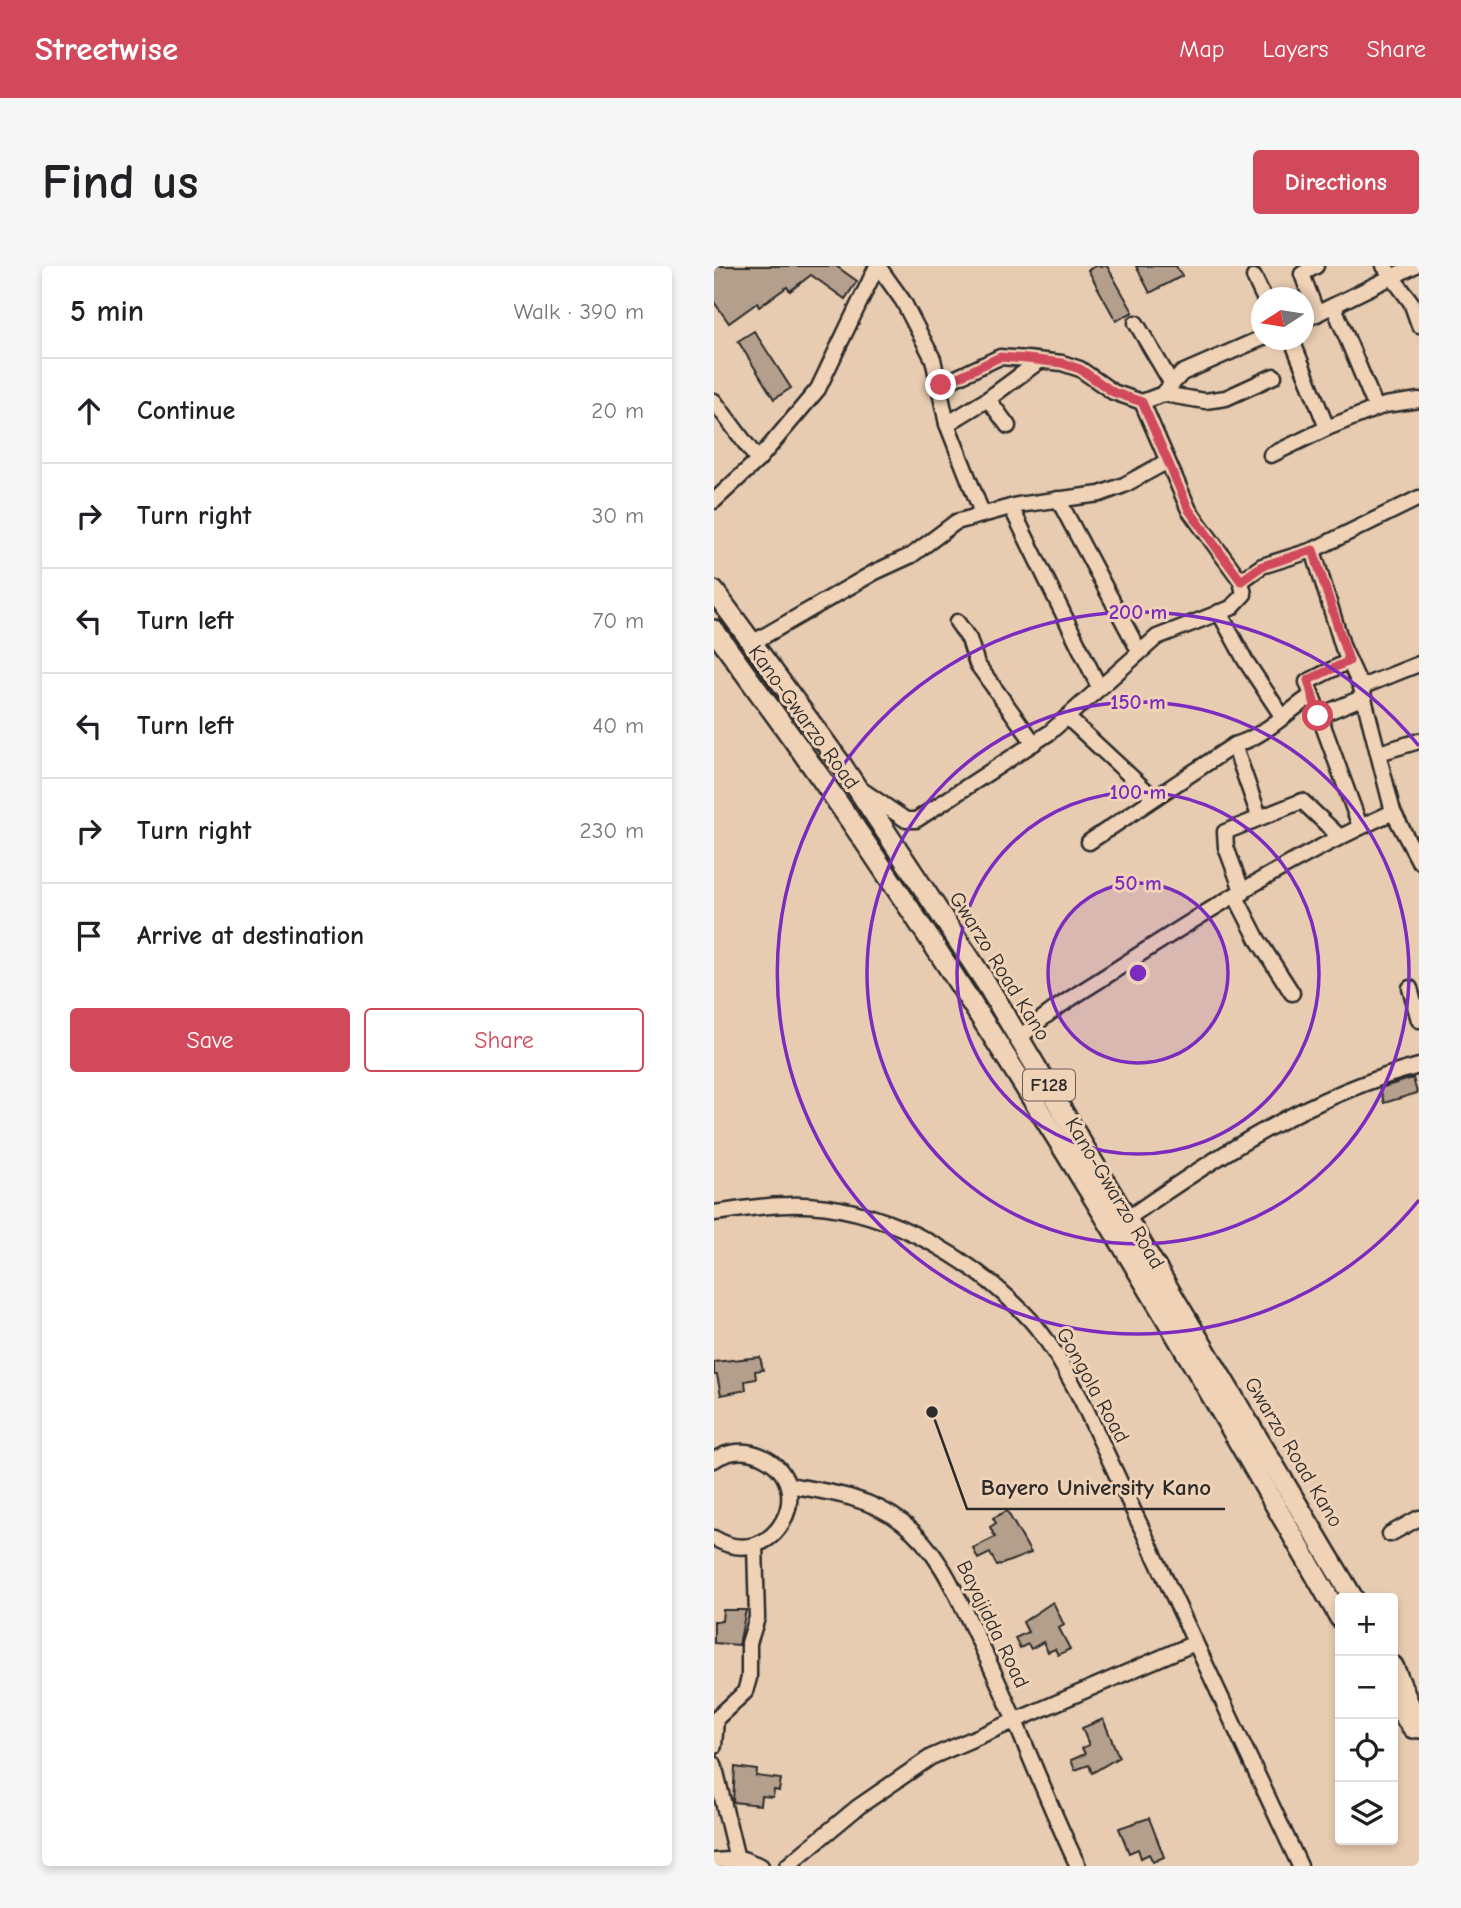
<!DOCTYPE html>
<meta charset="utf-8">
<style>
body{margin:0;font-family:"Comic Neue",sans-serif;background:#f6f6f6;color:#202124}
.controls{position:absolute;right:21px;bottom:21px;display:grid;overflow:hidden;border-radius:7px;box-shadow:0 4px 10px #0003}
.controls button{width:63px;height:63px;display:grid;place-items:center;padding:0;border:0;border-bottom:2px solid #e0e0e0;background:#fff;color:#202124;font:35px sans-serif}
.compass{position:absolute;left:537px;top:21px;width:63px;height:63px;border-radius:50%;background:#fff;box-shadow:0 4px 10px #0003;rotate:258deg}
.stop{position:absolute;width:21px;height:21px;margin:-16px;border:5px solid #d1495b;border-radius:50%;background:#fff}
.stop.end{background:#d1495b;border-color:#fff;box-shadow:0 2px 7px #0008}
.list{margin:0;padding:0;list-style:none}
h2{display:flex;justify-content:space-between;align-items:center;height:91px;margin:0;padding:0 28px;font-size:30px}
h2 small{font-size:23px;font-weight:400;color:#757577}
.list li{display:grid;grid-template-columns:46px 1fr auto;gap:21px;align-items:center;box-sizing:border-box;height:105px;padding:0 28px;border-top:2px solid #e0e0e0}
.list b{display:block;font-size:26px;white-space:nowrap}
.list em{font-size:23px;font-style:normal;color:#757577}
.actions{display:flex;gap:14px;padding:21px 28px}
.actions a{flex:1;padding:16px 0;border:2px solid #d1495b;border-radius:7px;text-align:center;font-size:24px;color:#d1495b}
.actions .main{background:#d1495b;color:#fff}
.icon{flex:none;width:38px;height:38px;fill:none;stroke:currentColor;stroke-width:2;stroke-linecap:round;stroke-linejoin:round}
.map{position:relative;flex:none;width:705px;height:1600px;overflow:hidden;border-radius:7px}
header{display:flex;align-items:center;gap:42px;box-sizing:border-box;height:98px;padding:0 35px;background:#d1495b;color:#fff}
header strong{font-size:33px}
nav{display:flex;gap:38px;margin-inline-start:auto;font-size:24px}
.intro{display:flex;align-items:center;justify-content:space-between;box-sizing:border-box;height:168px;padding:0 42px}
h1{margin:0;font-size:49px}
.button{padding:18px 32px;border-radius:7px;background:#d1495b;color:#fff;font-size:24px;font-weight:700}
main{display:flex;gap:42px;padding:0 42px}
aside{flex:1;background:#fff;border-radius:7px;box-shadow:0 4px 10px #0003}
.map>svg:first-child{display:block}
</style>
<header>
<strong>Streetwise</strong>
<nav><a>Map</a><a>Layers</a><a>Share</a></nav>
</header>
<div class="intro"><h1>Find us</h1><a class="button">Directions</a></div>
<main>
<aside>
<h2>5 min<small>Walk · 390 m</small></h2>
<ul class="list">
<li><svg class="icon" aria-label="ahead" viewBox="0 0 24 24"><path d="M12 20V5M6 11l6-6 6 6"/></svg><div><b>Continue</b></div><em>20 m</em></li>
<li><svg class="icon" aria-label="right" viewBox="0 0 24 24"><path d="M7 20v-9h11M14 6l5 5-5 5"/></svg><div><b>Turn right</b></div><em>30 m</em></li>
<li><svg class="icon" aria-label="left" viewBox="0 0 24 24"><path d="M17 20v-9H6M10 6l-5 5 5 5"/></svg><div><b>Turn left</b></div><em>70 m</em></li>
<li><svg class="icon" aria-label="left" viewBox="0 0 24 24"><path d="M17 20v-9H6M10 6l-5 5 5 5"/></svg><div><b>Turn left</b></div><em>40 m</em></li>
<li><svg class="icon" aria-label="right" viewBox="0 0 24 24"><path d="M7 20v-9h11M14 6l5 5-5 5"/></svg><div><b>Turn right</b></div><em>230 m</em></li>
<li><svg class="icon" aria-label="arrive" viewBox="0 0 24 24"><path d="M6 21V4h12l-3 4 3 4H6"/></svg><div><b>Arrive at destination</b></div></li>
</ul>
<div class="actions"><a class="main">Save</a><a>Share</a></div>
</aside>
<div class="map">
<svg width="705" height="1600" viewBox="0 0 705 1600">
<rect width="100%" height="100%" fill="#e8ccb1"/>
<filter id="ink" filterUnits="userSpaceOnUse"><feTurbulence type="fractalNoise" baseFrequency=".0143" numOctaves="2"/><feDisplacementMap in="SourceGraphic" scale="14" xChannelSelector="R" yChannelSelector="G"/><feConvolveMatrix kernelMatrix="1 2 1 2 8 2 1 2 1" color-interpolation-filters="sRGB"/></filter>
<g filter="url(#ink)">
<g fill="#b39f8c" stroke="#2b2b2b" stroke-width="2">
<polygon points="0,0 122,0 143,15 131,33 97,9 76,25 73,21 45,41 43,37 15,57 0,36"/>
<polygon points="382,0 393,0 419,46 402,55 374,4"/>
<polygon points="422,0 462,0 468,10 436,27"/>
<polygon points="40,65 77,122 60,133 24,75"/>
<polygon points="699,812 703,827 670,837 666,822"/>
<polygon points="46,1091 49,1104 41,1105 42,1113 31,1115 32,1124 7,1129 3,1109 0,1109 0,1096"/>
<polygon points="293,1245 317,1287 283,1300 276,1287 264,1293 259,1282 281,1271 276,1261 282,1257 279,1252"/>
<polygon points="339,1336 350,1359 345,1362 356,1383 344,1389 341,1383 334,1386 329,1376 317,1383 314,1378 306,1382 301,1372 314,1366 309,1356"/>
<polygon points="9,1344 32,1344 25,1379 0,1377 0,1355 8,1355"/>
<polygon points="389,1453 405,1491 378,1507 375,1499 361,1504 357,1494 371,1488 368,1482 375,1479 368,1462"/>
<polygon points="21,1501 43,1504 42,1510 67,1513 65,1525 60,1524 59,1531 47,1530 46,1539 19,1536"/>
<polygon points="435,1552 450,1591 439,1596 435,1588 427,1592 424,1583 415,1587 405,1562"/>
</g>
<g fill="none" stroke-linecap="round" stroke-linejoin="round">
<defs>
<g id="minor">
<polyline points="164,0 189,35 219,93 233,158 268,247"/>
<polyline points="602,0 588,8 603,48"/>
<polyline points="670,0 697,36 705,59"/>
<polyline points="540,11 550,32"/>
<polyline points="620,41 662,142"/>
<polyline points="590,54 700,0"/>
<polyline points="422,57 458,118"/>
<polyline points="578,74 613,162 671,139 705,134"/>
<polyline points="227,119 286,91 313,93 348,97 366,103 399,126 428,136 449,128 468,107 548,72"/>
<polyline points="449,128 491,135 512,132 560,110"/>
<polyline points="274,133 294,160"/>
<polyline points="0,135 44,194"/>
<polyline points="428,136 475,244 527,315 548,300 599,284 705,232"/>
<polyline points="233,158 274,133 324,96"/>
<polyline points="557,189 613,162"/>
<polyline points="344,233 425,385"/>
<polyline points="0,235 44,194 104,123 163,0"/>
<polyline points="297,241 385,421"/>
<polyline points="599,284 629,382 647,421 679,546 705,595"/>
<polyline points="505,346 531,394 568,450"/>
<polyline points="243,356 255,373 263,398 320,477"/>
<polyline points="38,377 161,306 198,289 242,256 304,239 386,228 410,219 452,196"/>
<polyline points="635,395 593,416 646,560"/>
<polyline points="647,421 705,398"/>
<polyline points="604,450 650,431"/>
<polyline points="353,451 440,532"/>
<polyline points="520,479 545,550"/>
<polyline points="665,487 705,475"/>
<polyline points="148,524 192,554 202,554 335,467 443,371 517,342 530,328 527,315"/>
<path d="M375 576 520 479C548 472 573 446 597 430"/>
<polyline points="529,627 512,581 511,566 588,535 626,571"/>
<polyline points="522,631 544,674 578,727"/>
<polyline points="696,722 705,754"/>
<path d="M305 773C335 743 373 723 409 699 495 643 585 588 679 546"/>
<path d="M0 947C24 944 49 939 74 939 161 936 250 986 310 1047 335 1072 351 1104 368 1135L586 1600"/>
<path d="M414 952C504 889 598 828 705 800"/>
<path d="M0 1194C14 1185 31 1183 47 1190 108 1218 60 1309 0 1272"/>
<path d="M74 1219C114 1226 156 1231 189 1257 225 1285 242 1327 261 1367 299 1443 327 1523 364 1600"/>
<polyline points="676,1268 705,1252"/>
<polyline points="0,1480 2,1453 31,1426 35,1412 35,1377 43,1352 41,1279"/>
<polyline points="0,1498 23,1593"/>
<polyline points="0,1595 29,1593 47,1600"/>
<polyline points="73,1600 144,1541 217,1491 481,1377"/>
</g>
<g id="major">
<polyline points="0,325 127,498 272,717 639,1332"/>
<path d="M0 364C40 420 81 475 120 531 303 795 467 1073 626 1352"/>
<polyline points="679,1400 705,1462"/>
<polyline points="679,1435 699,1462"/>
</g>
</defs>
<use href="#minor" stroke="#2b2b2b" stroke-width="19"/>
<use href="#major" stroke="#2b2b2b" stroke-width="24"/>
<use href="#minor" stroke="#f0d3b7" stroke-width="14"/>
<use href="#major" stroke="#f0d3b7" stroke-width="19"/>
</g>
</g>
<g fill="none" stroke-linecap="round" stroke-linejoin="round" filter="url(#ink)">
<polyline stroke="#d1495b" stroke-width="9" points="227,119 286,91 313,93 348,97 366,103 399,126 428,136 475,244 527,315 548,300 599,284 635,395 594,414 604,450"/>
</g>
<circle cx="424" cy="707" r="90" fill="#7b2cbf" fill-opacity=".12"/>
<g fill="none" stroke="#7b2cbf" stroke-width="3.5">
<circle cx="424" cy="707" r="90"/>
<circle cx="424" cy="707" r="181"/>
<circle cx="424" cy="707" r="271"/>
<path d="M705 934A361 361 0 1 1 705 480"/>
</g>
<g text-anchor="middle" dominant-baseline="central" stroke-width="6" stroke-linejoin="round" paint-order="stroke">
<rect fill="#f0d3b7" stroke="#665d55" stroke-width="2" x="309" y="803.5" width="52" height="31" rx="5"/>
<g font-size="19" font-weight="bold" fill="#2b2b2b">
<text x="335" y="819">F128</text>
</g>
<g font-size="21" fill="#2b2b2b" stroke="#f0d3b7">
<text transform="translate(90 451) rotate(54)">Kano-Gwarzo Road</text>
<text transform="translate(286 700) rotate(58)">Gwarzo Road Kano</text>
<text transform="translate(401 927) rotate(59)">Kano-Gwarzo Road</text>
<text transform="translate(379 1119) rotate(61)">Gongola Road</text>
<text transform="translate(580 1186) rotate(59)">Gwarzo Road Kano</text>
<text transform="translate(279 1358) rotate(64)">Bayajidda Road</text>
</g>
</g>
<circle cx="424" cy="707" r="10" fill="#7b2cbf" stroke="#f0d3b7" stroke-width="3.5"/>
<g font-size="21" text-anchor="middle" font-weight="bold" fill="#7b2cbf" stroke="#f0d3b7" stroke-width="6" stroke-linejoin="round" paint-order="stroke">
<text x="424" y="353">200 m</text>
<text x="424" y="443">150 m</text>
<text x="424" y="533">100 m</text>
<text x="424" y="624">50 m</text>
</g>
<path fill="none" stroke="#2b2b2b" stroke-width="2.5" d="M218 1146L253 1243H511"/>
<circle fill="#2b2b2b" stroke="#f0d3b7" stroke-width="2.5" cx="218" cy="1146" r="7"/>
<g font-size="23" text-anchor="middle" font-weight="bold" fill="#2b2b2b" stroke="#f0d3b7" stroke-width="6" stroke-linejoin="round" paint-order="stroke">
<text x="382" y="1229">Bayero University Kano</text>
</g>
</svg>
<div class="controls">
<button>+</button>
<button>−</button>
<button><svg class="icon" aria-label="locate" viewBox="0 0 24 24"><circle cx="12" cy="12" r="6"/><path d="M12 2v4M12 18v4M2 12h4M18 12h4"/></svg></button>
<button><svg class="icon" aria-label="layers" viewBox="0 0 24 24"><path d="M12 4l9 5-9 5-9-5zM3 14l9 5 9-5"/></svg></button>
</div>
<svg class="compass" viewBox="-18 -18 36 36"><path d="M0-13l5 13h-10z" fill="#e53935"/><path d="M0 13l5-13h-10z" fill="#757577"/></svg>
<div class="stop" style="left:604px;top:450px"></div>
<div class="stop end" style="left:227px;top:119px"></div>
</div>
</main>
